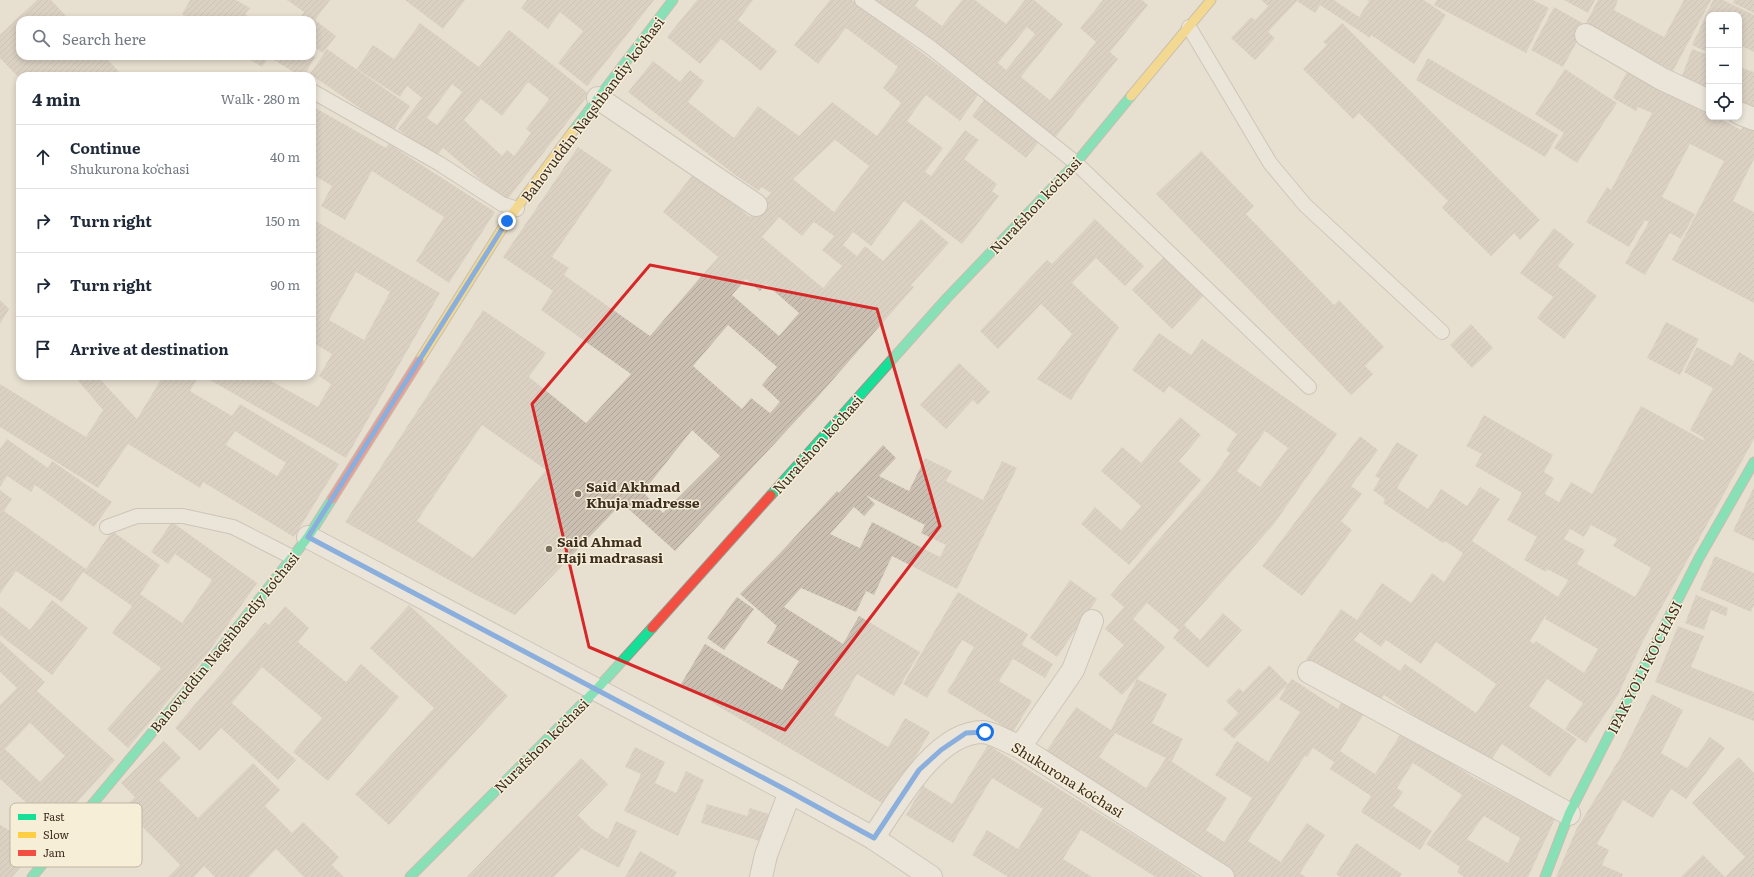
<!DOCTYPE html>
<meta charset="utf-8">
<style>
body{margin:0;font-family:Literata,serif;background:#f2f2f3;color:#1f2937}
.controls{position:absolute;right:12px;top:12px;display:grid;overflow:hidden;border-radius:8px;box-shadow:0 2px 6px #0003}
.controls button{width:36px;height:36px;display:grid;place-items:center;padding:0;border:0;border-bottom:1px solid #e0e1e3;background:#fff;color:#1f2937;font:20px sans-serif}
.stop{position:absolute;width:12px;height:12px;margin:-9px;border:3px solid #1a73e8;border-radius:50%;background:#fff}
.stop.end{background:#1a73e8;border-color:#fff;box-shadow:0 1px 4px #0008}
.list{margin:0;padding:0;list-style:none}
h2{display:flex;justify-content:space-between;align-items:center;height:52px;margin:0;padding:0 16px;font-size:17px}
h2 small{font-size:13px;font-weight:400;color:#747a83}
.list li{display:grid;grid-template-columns:26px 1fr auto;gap:12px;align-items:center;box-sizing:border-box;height:64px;padding:0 16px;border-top:1px solid #e0e1e3}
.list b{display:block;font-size:15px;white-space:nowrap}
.list p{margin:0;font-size:13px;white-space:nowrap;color:#747a83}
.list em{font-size:13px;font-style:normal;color:#747a83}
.icon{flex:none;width:22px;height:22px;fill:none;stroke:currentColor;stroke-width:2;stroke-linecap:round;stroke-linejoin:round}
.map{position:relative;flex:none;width:1754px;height:877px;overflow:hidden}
.search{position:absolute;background:#fff;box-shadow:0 2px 6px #0003;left:16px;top:16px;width:300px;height:44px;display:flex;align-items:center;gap:10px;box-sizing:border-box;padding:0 14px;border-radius:12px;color:#747a83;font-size:15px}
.panel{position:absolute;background:#fff;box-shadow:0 2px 6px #0003;left:16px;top:72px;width:300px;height:308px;border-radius:12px}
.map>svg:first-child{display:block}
</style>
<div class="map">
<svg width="1754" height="877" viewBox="0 0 1754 877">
<defs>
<pattern id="building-hatch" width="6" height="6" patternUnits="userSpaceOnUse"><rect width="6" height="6" fill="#cbbfb2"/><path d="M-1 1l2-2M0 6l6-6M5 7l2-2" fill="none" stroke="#afa499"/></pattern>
</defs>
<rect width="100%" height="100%" fill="#e7e0d1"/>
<g fill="url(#building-hatch)" fill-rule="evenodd">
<polygon points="37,0 51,0 70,20 20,20 20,56 104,56 123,76 20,76 20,79 0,58 0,35"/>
<polygon points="190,0 236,0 250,8 245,14 254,20 191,20 182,14"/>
<polygon points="287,0 330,0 315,20 336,36 323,53 312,45 312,20 298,20 304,12"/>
<polygon points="405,0 465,0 443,29"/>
<polygon points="527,0 654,0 587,86 558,63 583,31 560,12 548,29 521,8"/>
<polygon points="697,0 753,0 738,20 777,51 761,71 721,39 700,64 667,37"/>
<path d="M830 0H852L978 95 960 121 926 95 907 121 943 148 925 172 931 176 965 130 979 140 964 159 997 184 992 191 999 196 962 244 904 201 871 246 853 232 843 245 857 256 865 246 883 261 921 219 949 243 911 285 914 287 815 400 675 551 622 503 515 615 474 594 345 522 483 310 546 353 529 377 586 423 631 374 541 310 553 291 503 257 578 147 612 170 552 257 569 268 564 275 650 336 718 257 663 212 695 172 750 217 771 193 761 187 759 191 735 175 628 92 653 61 680 82 690 70 704 81 688 102 734 138 758 106 799 136 832 102 877 136 901 103 883 88 898 67 846 28 818 64 794 45ZM835 140 869 166 834 212 793 179ZM779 217 802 236 814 222 834 236 822 250 842 266 823 288 762 237ZM746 279 760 291 766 284 799 313 779 336 732 295ZM728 325 777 367 762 385 780 402 770 413 751 398 742 409 693 366ZM482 425 546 470 473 558 417 521ZM692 430 720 456 663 513 643 492Z"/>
<path d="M866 0H919L915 6 942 26 962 0H975L1006 24 1025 0H1034L1063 24 1021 77 1050 100 1096 42 1080 28 1103 0H1142L1148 5 1110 52 1118 59 1054 139ZM1027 27 1035 34 1006 70 998 63Z"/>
<polygon points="1261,0 1334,0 1359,17 1369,1 1367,0 1424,0 1446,15 1414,64 1371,35 1370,38 1320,5 1315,13 1297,1 1268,32 1275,38 1255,60 1231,38 1251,17 1255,20 1268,6"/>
<polygon points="1437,0 1533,0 1549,8 1526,53 1434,5"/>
<polygon points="1564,0 1595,0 1588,13"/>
<polygon points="1598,0 1618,0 1614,10 1664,37 1684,0 1711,0 1673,71 1586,23"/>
<polygon points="1713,0 1723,0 1754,15 1754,52 1739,45 1739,15 1709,15 1709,53 1692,45"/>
<polygon points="1734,0 1754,0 1754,13 1733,3"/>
<polygon points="1554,7 1586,25 1563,67 1531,50"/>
<path d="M420 23 479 67 509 30 589 94 506 201 443 148 435 158 398 129 422 98 407 86 400 97 357 69 373 45 394 59ZM528 82 549 99 526 129 531 133 514 156 507 150 502 156 464 120 481 99 502 116ZM452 84 462 92 437 125 427 118Z"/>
<polygon points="1342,23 1540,220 1520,240 1514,233 1491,256 1442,208 1448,201 1359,113 1353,119 1303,69 1327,45 1323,42"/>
<polygon points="327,49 410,106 393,131 310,74"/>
<polygon points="1692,49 1709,55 1709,92 1680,81"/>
<polygon points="312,55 315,57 304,76 300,76 269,57 262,67 244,56"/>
<polygon points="1428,58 1558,135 1545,157 1416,80"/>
<polygon points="1630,66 1651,82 1709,113 1709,117 1717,117 1741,130 1743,126 1754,131 1754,159 1733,201 1754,212 1754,303 1672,260 1724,161 1690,144 1662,197 1695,214 1681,239 1670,233 1645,275 1625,263 1649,222 1645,220 1629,247 1586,222 1607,187 1611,190 1652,113 1638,107 1636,111 1613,98"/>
<polygon points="1739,67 1754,72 1754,109 1739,103"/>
<polygon points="1565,69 1617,103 1577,163 1554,148 1564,133 1535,114"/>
<polygon points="987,96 1041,139 1026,158 972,116"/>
<polygon points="312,106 386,148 389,144 495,212 449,283 416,261 444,217 372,171 345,220 321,206 332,186 312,174"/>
<polygon points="1201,151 1254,206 1246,214 1334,305 1339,300 1384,347 1365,366 1373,374 1351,395 1156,194"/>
<path d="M312 219 440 293 346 458 203 376H274L271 381 318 407 331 384 319 376 332 354 312 342ZM356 272 390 292 364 340 329 320Z"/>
<polygon points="1095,219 1144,266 1125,286 1096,258 1072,283 1119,327 1071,400 1037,379 1072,334 1041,304 998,349 980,331 1047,260 1052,264"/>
<polygon points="1554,228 1574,244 1558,266 1597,296 1564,339 1537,318 1553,297 1520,273"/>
<polygon points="1166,255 1205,294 1172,329 1132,290"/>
<polygon points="0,300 9,309 0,324"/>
<polygon points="1666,322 1699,339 1680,375 1647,358"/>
<polygon points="1471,324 1493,348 1472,368 1450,345"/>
<path d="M1159 333 1191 355 1202 339 1337 434 1274 524 1184 625 1200 640 1223 613 1242 630 1208 668 1173 638 1179 630 1147 603 1133 619 1165 647 1137 679 1167 694 1152 723 1183 739 1172 761 1168 759 1227 798 1206 830 1224 842 1252 798 1215 775 1237 741 1268 762 1300 712 1279 699 1288 684 1234 739 1223 729 1238 713 1226 701 1239 688 1243 692 1269 665 1288 684 1292 679 1338 709 1343 700 1364 714 1340 751 1375 774 1402 732 1473 777 1555 819 1528 877H1464L1457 872 1460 867 1426 844 1462 795 1413 763 1397 788 1403 792 1393 806 1432 831 1420 850 1361 812 1371 796 1330 769 1334 762 1313 748 1307 757 1305 756 1248 841 1281 862 1307 823 1325 835 1300 873 1306 877H1232L1045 753 1076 707 1111 730 1137 679 1122 695 1098 674 1124 645 1105 629 1124 607 1110 595 1211 480 1230 453 1226 450 1237 434 1169 386 1164 393 1132 370ZM1265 431 1288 448 1260 487 1237 471ZM1115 733 1166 758 1146 788 1099 757ZM1484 816 1520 838 1508 863 1467 839Z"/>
<path d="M1697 347 1732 366 1739 352 1754 361V439L1643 641 1618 695 1586 743 1565 729 1583 703 1547 679 1529 706 1577 739 1550 777 1502 744 1487 766 1384 695 1376 707 1306 659 1341 609 1357 620 1382 583 1411 603 1432 573 1444 582 1463 553 1445 541 1443 543 1383 503 1385 499 1373 490 1380 479 1375 476 1397 442 1418 455 1397 488 1428 509 1441 489 1467 506 1480 487 1500 499 1472 541 1558 597 1568 580 1547 569 1546 572 1524 560 1537 537 1507 520 1522 493 1475 466 1482 454 1466 446 1484 415 1553 455 1544 472 1554 478 1545 494 1559 502 1571 482 1592 494 1641 406 1703 440 1704 438 1690 430 1713 388 1684 372ZM1591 525 1617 539 1613 546 1651 568 1635 597 1577 564 1585 550 1564 539 1570 529 1584 537ZM1547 614 1545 619 1598 649 1584 673 1536 641 1534 644 1530 641ZM1360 632 1381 647 1386 640 1421 664 1436 642 1496 684 1476 713 1405 664 1400 671 1354 640Z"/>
<polygon points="959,363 990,392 978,405 973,400 946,429 920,405"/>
<path d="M74 376H97L137 419 163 376H199L190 391 232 416 240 404 339 464 294 537 203 482 200 488 128 444 98 488 0 427V384L86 437 103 410ZM235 431 286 463 277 476 226 445Z"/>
<polygon points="1180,417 1201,435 1179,461 1201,480 1129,565 1081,524 1095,507 1121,530 1141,506 1101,471 1122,447 1141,463"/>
<polygon points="1360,436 1378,450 1351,486 1362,494 1341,521 1352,530 1302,596 1262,566"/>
<polygon points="7,439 48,468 52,461 112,502 94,527 35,485 31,492 7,476 0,487 0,449"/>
<path d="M883 445 896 458 879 476 909 491 925 458 952 471 946 481 983 500 1002 461 1017 468 957 589 892 556 874 595 866 591 856 612 801 588 784 607 843 644 859 616 920 652 894 696 857 674 834 715 888 747 905 718 930 732 887 806 681 684 705 644 782 690 799 661 767 643 777 626 740 594 782 551 837 491 839 493ZM866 495 925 525 921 533 946 545 940 557 872 522 860 548 830 534 854 507 864 516 875 504Z"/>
<polygon points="1754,487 1754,541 1733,531"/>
<polygon points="0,490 12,499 4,511 86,569 112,531 160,565 140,594 182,623 212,580 175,554 168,564 151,552 172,522 257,583 205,657 128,748 107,729 161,668 112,633 132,606 83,572 62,602 16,571 0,594"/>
<polygon points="1715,556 1754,573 1754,605 1751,612 1700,590"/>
<polygon points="1070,580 1097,599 1057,657 1030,638"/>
<polygon points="958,592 1028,634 1022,645 1053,664 1045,678 1013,659 999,681 1032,701 1013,732 947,692 974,647 962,640 927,698 903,684"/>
<polygon points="1696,595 1728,608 1726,616 1711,610 1704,630 1685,623"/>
<polygon points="737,597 754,609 724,650 707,638"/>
<polygon points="52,600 88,628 52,675 0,635 0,606 30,630"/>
<polygon points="409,605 508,696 389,825 355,794 434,708 370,648"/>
<polygon points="285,606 309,628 298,642 346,682 361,664 399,697 328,781 293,752 322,718 262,667 232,703 296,760 278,780 221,728 200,751 175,728 265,622 269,625"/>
<polygon points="1678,626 1704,636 1691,667 1754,692 1754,721 1655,682"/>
<path d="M0 641 45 682 37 691 115 760 54 828 0 779V705L17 688 0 672ZM30 723 65 756 40 782 5 749Z"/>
<polygon points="1652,694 1683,710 1661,753 1687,768 1710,737 1725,748 1686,799 1671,789 1653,818 1623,800 1597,844 1609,850 1602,865 1623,874 1622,877 1556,877 1576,830 1620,758"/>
<polygon points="164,741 181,758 159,780 198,818 253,763 280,790 265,806 292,833 303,822 339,857 332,865 344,877 304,877 276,849 249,877 215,877 204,866 194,877 168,877 180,865 124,808 135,797 121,783"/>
<polygon points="988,745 1169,857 1198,877 1153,877 1154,876 1081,830 1063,859 1092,877 1008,877 972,855 987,830 1018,849 1043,809 992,778 953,843 906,815 923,786 952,804"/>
<polygon points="635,747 665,762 655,783 676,793 686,771 704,780 678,836 624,811 641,774 625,767"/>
<polygon points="1739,757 1754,773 1754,877 1725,877 1745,857 1692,803"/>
<polygon points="581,758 608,784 578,815 592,829 608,839 616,821 637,831 619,868 577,846 581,849 554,877 467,877"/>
<polygon points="707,804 747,816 750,808 775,816 766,843 701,823"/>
<polygon points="0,825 38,847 12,877 0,877"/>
<polygon points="1356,843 1402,874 1400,877 1340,877 1336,874"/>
<polygon points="640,851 677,872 674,877 625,877"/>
<polygon points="1703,855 1725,877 1681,877"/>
</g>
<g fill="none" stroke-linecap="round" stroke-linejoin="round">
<defs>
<g id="lane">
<polyline points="862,0 930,47 1076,163 1309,387"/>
<polyline points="1189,27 1270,163 1305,205 1442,332"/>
<polyline points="312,91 440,164 502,204 517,209"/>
<polyline points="107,527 137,516 183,516 233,527 292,557"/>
</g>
<g id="street">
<polyline points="1586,35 1662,79 1709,101"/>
<polyline points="598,98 756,205"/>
<polyline points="1739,113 1754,119"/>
<polyline points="308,537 790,792 873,838 931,877"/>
<polyline points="1309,672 1569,814"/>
<polyline points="1020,747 1073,670 1092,621"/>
<path d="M873 838C897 803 935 732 983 732 994 733 1010 743 1020 747L1223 877"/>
<polyline points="761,877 766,855 790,792"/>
</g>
<g id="fast">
<polyline points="573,131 673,0"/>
<polyline points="771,495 947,298 1076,163 1131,96"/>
<polyline points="32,877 203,671 308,537 332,499"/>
<polyline points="410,877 596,690 652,628"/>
<polyline points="1545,877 1569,814 1699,558 1754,462"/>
</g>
<g id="slow">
<polyline points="1131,96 1211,0"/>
<polyline points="419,361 507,221 573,131"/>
</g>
<g id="jam">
<polyline points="332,499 419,361"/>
<polyline points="652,628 771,495"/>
</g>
</defs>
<use href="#lane" stroke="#ada599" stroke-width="16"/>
<use href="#street" stroke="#ada599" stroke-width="24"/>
<use href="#fast" stroke="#9c958a" stroke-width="11"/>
<use href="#slow" stroke="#9c958a" stroke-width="11"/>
<use href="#jam" stroke="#9c958a" stroke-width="11"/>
<use href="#lane" stroke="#efebe3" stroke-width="14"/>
<use href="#street" stroke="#efebe3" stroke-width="22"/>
<use href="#fast" stroke="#16e098" stroke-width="9"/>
<use href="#slow" stroke="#ffcf43" stroke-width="9"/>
<use href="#jam" stroke="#f24e42" stroke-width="9"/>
</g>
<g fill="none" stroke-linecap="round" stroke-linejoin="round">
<polyline stroke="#1a73e8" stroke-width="5" points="507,221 308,537 790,792 874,838 919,770 941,750 966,733 985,732"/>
</g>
<path d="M0 0H1754V877H0ZM650 265 877 309 940 526 785 730 589 647 532 404Z" fill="#e7e0d1" fill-opacity=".55" fill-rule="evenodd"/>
<path fill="none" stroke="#d62828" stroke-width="3" stroke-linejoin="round" d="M650 265 877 309 940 526 785 730 589 647 532 404Z"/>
<g fill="#786c5e" stroke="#f7eed8" stroke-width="1.5">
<circle cx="578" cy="494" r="4"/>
<circle cx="549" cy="549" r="4"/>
</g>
<g text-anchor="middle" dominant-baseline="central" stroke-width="3" stroke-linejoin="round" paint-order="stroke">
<g font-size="14" fill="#3d2e20" stroke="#f7eed8">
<text transform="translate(592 109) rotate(-53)">Bahovuddin Naqshbandiy koʻchasi</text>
<text transform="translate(1035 205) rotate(-47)">Nurafshon koʻchasi</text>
<text transform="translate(817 444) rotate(-48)">Nurafshon koʻchasi</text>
<text transform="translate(224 642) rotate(-51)">Bahovuddin Naqshbandiy koʻchasi</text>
<text transform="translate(1644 667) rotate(-63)">IPAK YO'LI KO'CHASI</text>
<text transform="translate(541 745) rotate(-45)">Nurafshon koʻchasi</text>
<text transform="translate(1068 779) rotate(32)">Shukurona koʻchasi</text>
</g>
<g font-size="14" font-weight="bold" fill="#3d2e20" stroke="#f7eed8" text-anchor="start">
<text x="586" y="486">Said Akhmad<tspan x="586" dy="16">Khuja madresse</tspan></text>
<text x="557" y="541">Said Ahmad<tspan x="557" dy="16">Haji madrasasi</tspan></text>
</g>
</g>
<rect x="10" y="803" width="132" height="64" rx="6" fill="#f7eed8" stroke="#bfb4a1" stroke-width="1"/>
<rect x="18" y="814" width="18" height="6" fill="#16e098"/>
<rect x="18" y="832" width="18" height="6" fill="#ffcf43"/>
<rect x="18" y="850" width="18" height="6" fill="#f24e42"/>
<g font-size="11" fill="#3d2e20">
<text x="43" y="821">Fast</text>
<text x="43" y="839">Slow</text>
<text x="43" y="857">Jam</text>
</g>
</svg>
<div class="controls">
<button>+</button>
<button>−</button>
<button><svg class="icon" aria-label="locate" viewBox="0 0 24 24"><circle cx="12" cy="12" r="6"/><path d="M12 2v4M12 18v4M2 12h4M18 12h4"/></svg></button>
</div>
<div class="stop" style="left:985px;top:732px"></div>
<div class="stop end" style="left:507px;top:221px"></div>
<div class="search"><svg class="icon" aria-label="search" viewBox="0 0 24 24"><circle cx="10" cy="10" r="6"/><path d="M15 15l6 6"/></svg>Search here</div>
<section class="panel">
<h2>4 min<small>Walk · 280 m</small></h2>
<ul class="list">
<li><svg class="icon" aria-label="ahead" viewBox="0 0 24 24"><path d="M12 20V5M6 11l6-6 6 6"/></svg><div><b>Continue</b><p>Shukurona koʻchasi</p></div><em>40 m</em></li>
<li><svg class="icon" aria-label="right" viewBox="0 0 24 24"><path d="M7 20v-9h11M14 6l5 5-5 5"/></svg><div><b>Turn right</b></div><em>150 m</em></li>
<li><svg class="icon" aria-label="right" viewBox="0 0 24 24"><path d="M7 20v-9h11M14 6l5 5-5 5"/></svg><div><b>Turn right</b></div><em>90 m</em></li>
<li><svg class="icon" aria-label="arrive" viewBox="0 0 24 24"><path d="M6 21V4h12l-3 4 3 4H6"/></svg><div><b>Arrive at destination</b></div></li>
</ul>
</section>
</div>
